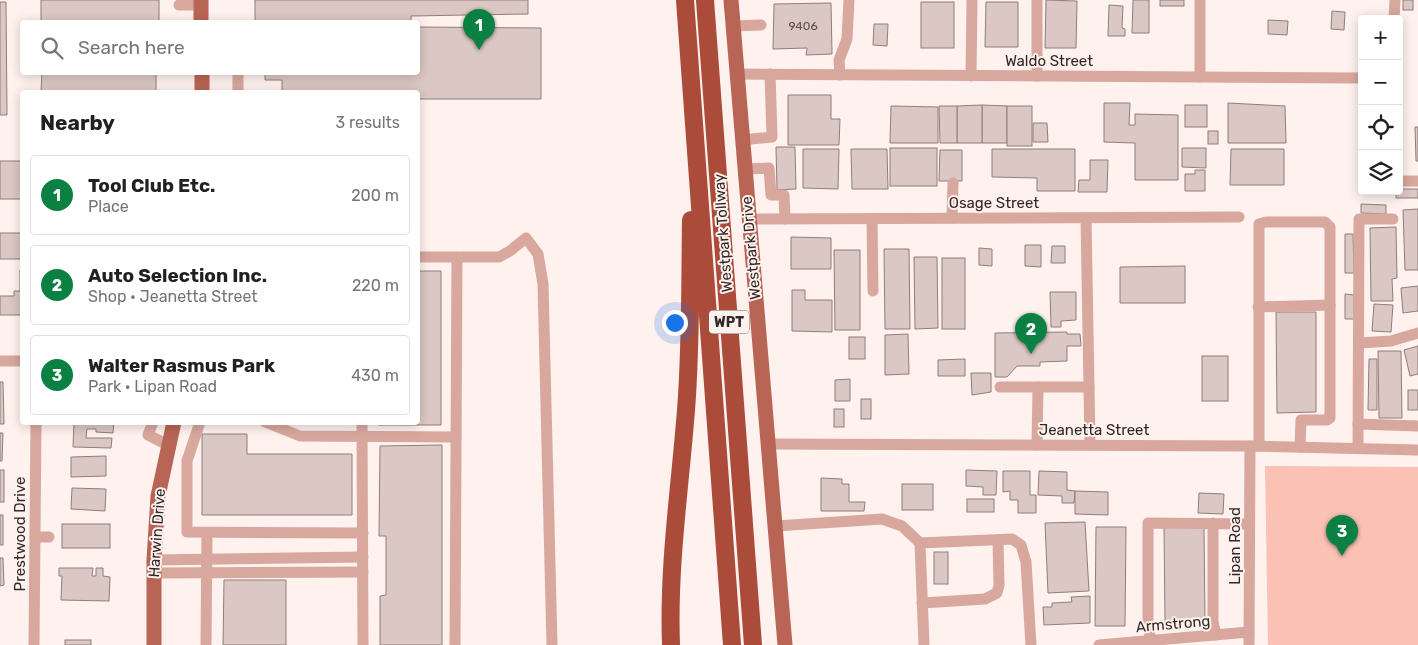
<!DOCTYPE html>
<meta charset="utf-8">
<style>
body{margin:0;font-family:Rubik,sans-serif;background:#f6f6f6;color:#202124}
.controls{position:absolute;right:15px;top:15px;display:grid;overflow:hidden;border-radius:5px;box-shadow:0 2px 12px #0003}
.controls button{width:45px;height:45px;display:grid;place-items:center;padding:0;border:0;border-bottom:1px solid #e0e0e0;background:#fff;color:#202124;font:25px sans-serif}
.you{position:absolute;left:674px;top:322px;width:18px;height:18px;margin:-12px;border:4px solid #fff;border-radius:50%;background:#1a73e8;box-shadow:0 0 0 8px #1a73e833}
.badge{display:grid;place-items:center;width:32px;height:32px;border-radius:50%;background:#0b8043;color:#fff;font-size:16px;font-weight:700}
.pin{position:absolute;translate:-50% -41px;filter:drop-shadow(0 1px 2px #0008)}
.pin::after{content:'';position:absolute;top:26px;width:18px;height:15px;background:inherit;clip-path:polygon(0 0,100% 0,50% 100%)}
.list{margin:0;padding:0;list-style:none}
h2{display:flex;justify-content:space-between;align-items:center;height:65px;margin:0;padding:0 20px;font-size:21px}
h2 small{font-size:16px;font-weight:400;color:#757577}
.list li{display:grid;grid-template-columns:32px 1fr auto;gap:15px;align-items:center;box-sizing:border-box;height:80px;margin:0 10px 10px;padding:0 10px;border:1px solid #e0e0e0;border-radius:5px}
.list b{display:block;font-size:19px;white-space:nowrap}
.list p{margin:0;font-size:16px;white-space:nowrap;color:#757577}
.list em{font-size:16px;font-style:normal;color:#757577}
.icon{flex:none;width:28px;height:28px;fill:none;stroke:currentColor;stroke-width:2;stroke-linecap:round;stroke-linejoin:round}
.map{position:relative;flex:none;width:1418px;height:645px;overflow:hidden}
.search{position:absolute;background:#fff;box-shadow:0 2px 12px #0003;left:20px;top:20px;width:400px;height:55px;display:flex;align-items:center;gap:12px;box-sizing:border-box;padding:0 18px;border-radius:5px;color:#757577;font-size:19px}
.panel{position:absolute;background:#fff;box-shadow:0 2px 12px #0003;left:20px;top:90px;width:400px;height:335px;border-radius:5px}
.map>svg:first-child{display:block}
</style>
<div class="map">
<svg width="1418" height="645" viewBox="0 0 1418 645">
<rect width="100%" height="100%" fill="#fef1ee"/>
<polygon fill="#fbc1b5" points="1265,466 1418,467 1418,645 1268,645"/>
<g fill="#dbc7c3" stroke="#907e7a">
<rect x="41" y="0" width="118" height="22"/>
<polygon points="255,0 528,0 528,14 411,16 411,22 255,22"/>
<polygon points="1046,0 1077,1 1076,48 1045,48"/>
<polygon points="1133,0 1149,0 1149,33 1132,33"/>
<rect x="1160" y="0" width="24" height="6"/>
<rect x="1403" y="0" width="10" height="10"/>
<polygon points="0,2 6,2 7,115 0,115"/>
<rect x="921" y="2" width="33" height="46"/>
<polygon points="986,2 1018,2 1018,47 985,47"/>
<polygon points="831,3 832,54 806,55 807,48 773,49 774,4"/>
<polygon points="1109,5 1123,6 1122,28 1125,29 1125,36 1108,36"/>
<polygon points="1332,11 1345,12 1344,30 1331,29"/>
<polygon points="1268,20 1288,21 1287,35 1268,34"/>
<polygon points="874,24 888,24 887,46 873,45"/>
<polygon points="418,27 541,28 541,99 418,99 418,92 282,92 282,80 265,80 265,72 418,72"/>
<polygon points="42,72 156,72 156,92 41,92"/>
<polygon points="788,95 831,95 831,119 840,119 839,145 788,145"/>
<polygon points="1104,103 1130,103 1129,125 1135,125 1135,114 1178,115 1178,180 1135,180 1135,143 1104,142"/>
<polygon points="1228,103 1285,106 1286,143 1228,143"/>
<polygon points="982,105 1007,106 1007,143 982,143"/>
<polygon points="982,105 982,143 957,143 957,106"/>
<rect x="1185" y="105" width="22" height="22"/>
<polygon points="891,106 938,107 938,143 890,143"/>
<polygon points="939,106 957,106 957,143 940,143"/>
<rect x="1007" y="106" width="25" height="40"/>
<polygon points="1033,123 1047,123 1048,142 1033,142"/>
<polygon points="1415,127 1418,127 1418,161 1416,161"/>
<rect x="1208" y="131" width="10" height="13"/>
<polygon points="776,147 795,147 796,189 777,190"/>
<rect x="890" y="148" width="47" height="38"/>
<polygon points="1182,148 1206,148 1206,168 1182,167"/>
<polygon points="803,149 839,149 838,189 803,188"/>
<polygon points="851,149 887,149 888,189 852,189"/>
<polygon points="992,149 1075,149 1075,191 1037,191 1037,178 992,177"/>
<polygon points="1231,149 1284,149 1284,185 1230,185"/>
<polygon points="940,150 962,150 962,181 939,181"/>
<polygon points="1090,160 1108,160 1107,192 1078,192 1079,180 1090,180"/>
<rect x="0" y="161" width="22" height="38"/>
<polygon points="1195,170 1205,170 1205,191 1185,191 1185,174 1195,174"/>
<polygon points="1399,189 1418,189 1418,198 1396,198 1396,191 1399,191"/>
<polygon points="1361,204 1386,205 1386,214 1361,213"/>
<polygon points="1418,209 1418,270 1405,270 1403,210"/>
<polygon points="1396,227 1397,278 1392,279 1393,301 1371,301 1370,228"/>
<rect x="0" y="233" width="22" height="26"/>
<polygon points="1345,234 1353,234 1354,273 1345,273"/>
<polygon points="791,237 831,238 831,269 791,269"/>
<polygon points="1025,245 1041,245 1041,267 1025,266"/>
<polygon points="1052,246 1065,246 1065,263 1051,263"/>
<polygon points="979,248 992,249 992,266 979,265"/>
<polygon points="884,249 909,249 910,329 885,329"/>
<polygon points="834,250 860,250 860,330 835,330"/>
<polygon points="914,257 937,257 938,328 915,329"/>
<rect x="942" y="258" width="23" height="71"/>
<polygon points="1185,266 1185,303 1120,303 1120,267"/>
<polygon points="20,270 22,270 22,315 0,315 0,296 14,296 14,291 20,291"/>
<polygon points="418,271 441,271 441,425 378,425 378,422 418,422"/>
<polygon points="1418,286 1418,311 1403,313 1401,288"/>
<polygon points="792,290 805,290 805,300 832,300 832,332 792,331"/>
<polygon points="1050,292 1076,292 1076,320 1061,321 1061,327 1051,327"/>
<polygon points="1345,294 1354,295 1354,319 1345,319"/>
<polygon points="1374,304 1393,305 1391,332 1372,331"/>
<polygon points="1276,312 1316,312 1316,412 1277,413"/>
<polygon points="1067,332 1067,334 1080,334 1081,346 1067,346 1067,361 1040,362 1040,366 1017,366 1007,377 995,377 995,333"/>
<polygon points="908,334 909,374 885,375 885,335"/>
<rect x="849" y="337" width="16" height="22"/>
<polygon points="1418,346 1418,374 1410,376 1404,350"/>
<polygon points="1378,351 1401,351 1402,418 1379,418"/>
<rect x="1202" y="356" width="26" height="45"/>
<polygon points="965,359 965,376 938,376 938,360"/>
<polygon points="1369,359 1377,359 1377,410 1368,410"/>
<polygon points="971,373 991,373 991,392 972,395"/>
<polygon points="850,379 850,401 835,401 835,380"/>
<polygon points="0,382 3,382 4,424 0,424"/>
<rect x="1408" y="390" width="10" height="20"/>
<rect x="861" y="399" width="10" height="20"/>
<rect x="834" y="409" width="10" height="18"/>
<polygon points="74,422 114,422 113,433 96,432 96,429 87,429 86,438 112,438 111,448 73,447"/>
<polygon points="0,433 3,433 2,461 0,461"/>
<polygon points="202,434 247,434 247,454 352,454 352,515 202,515"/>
<polygon points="442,445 442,645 380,645 380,596 386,595 386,536 379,536 380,446"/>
<polygon points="106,456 106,476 71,477 71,457"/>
<rect x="0" y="470" width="4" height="32"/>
<polygon points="966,470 997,471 996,495 983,495 983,487 966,486"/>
<polygon points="1003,471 1030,471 1030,495 1036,495 1036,513 1018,513 1018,500 1010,500 1010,491 1003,492"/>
<polygon points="1039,471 1067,472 1067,490 1075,491 1074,503 1062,503 1062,496 1038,495"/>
<polygon points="821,478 842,479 842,484 849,484 849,502 865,502 864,511 821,511"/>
<rect x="902" y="484" width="31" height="26"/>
<polygon points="72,488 106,489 105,511 71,509"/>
<polygon points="1075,491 1108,492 1108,515 1075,514"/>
<polygon points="1199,493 1224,494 1223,514 1198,513"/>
<rect x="967" y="499" width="27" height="13"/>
<rect x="0" y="515" width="3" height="30"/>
<polygon points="1085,522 1089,591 1048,593 1045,523"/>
<rect x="62" y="524" width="48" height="24"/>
<polygon points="1096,527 1126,527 1125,626 1095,626"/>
<polygon points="1164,527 1204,527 1205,622 1165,622"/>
<rect x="934" y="552" width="14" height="32"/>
<polygon points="0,558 3,558 4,585 0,586"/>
<polygon points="59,568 93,568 92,576 96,576 96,568 103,568 103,576 110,577 109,601 61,600 62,576 59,576"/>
<polygon points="224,580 286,580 286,645 223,645"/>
<polygon points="1090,596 1090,623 1044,625 1043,607 1052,607 1052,603 1072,602 1071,597"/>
<rect x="65" y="640" width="26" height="5"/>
</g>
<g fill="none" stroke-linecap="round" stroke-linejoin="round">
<g stroke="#d8a89e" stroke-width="11">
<polyline points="1037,0 1037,76"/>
<polyline points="179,5 201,5"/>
<polyline points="1394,19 1395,0"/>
<polyline points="733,26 761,25"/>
<polyline points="238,72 238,92"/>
<polyline points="737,74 1362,78"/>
<polyline points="840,75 839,60 847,39 849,0"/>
<polyline points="971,76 972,0"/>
<polyline points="1200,77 1200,0"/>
<polyline points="742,140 772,137 770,74"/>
<polyline points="745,169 769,168 771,195 784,195 785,219"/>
<polyline points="1399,181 1418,181"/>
<polyline points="952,218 953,183"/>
<polyline points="749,219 1239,217"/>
<polyline points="872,219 873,291"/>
<polyline points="418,257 499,257 510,251 526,238 538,254 543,284 552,645"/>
<polyline points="1258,307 1330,305"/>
<polyline points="1359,343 1391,341 1418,333"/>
<polyline points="0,361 22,361"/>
<polyline points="1000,387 1038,387"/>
<polyline points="1089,387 1090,445"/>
<polyline points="153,422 148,435 168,445"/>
<polyline points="200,422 187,461 187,532 363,533"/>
<polyline points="265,422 300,436 456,437"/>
<polyline points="362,422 363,645"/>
<polyline points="1358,424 1418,426"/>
<polyline points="769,444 1250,446 1418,450"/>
<polyline points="1037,445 1038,387 1089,387 1086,218"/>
<polyline points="1259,446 1259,224 1266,222 1325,222 1330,227 1330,418 1327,420 1301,420 1300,447"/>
<polyline points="1358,448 1359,219 1393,219"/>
<polyline points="1213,523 1213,622 1216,635"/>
<polyline points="776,526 882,519 902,526 920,543"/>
<polyline points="35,537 49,537"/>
<polyline points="154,560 363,557"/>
<polyline points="154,573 363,572"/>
<polyline points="922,603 985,599 997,593 999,585 998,540"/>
<polyline points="1151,641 1148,625 1148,523 1249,524"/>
<polyline points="34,645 36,422"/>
<polyline points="206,645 207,533"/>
<polyline points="455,645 457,257"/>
<polyline points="924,645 920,543 1012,539 1021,545 1026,562 1031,645"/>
<polyline points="1099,645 1249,632"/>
<polyline points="1249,645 1250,446"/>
</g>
<g stroke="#b96555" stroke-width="15">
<polyline points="201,0 201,22"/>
<polyline points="731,0 785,645"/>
<polyline points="202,72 202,92"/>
<polyline points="154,645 154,560 158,496 174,422"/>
</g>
<g stroke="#ab4b3a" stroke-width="18">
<polyline points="685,0 732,645"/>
<polyline points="705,0 753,645"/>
<path d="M671 645C668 566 680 488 686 410 691 347 690 283 691 220"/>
</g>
</g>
<g text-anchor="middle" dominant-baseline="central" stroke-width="4" stroke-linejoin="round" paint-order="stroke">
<g font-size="12" fill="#5b504e">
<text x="803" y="26">9406</text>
</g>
<rect fill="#fef1ee" stroke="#6e6563" stroke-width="1" x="709" y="310.5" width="40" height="23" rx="4"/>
<g font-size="14" font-weight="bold" fill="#302927">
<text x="729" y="322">WPT</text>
</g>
<g font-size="15" fill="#302927" stroke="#fef1ee">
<text x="1049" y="61">Waldo Street</text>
<text x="994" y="203">Osage Street</text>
<text transform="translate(723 233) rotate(-94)">Westpark Tollway</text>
<text transform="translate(751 248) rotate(-95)">Westpark Drive</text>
<text x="1094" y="430">Jeanetta Street</text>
<text transform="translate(157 533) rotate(-86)">Harwin Drive</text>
<text transform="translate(20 534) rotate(-90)">Prestwood Drive</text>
<text transform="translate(1235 546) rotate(-90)">Lipan Road</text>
<text transform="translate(1173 624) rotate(-5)">Armstrong</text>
</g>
</g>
</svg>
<div class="controls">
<button>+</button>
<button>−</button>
<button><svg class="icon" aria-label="locate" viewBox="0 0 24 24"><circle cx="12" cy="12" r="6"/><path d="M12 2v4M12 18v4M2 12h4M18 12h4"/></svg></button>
<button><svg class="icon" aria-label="layers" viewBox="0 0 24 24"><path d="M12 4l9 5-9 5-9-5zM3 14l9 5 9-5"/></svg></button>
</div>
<div class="you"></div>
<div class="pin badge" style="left:479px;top:50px">1</div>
<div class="pin badge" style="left:1031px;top:354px">2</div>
<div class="pin badge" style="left:1342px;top:556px">3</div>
<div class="search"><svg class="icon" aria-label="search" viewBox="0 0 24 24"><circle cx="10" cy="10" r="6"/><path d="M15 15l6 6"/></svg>Search here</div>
<section class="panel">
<h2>Nearby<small>3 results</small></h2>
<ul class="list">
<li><span class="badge">1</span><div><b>Tool Club Etc.</b><p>Place</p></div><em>200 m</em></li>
<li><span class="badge">2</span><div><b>Auto Selection Inc.</b><p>Shop · Jeanetta Street</p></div><em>220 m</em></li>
<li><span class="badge">3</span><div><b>Walter Rasmus Park</b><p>Park · Lipan Road</p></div><em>430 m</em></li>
</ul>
</section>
</div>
